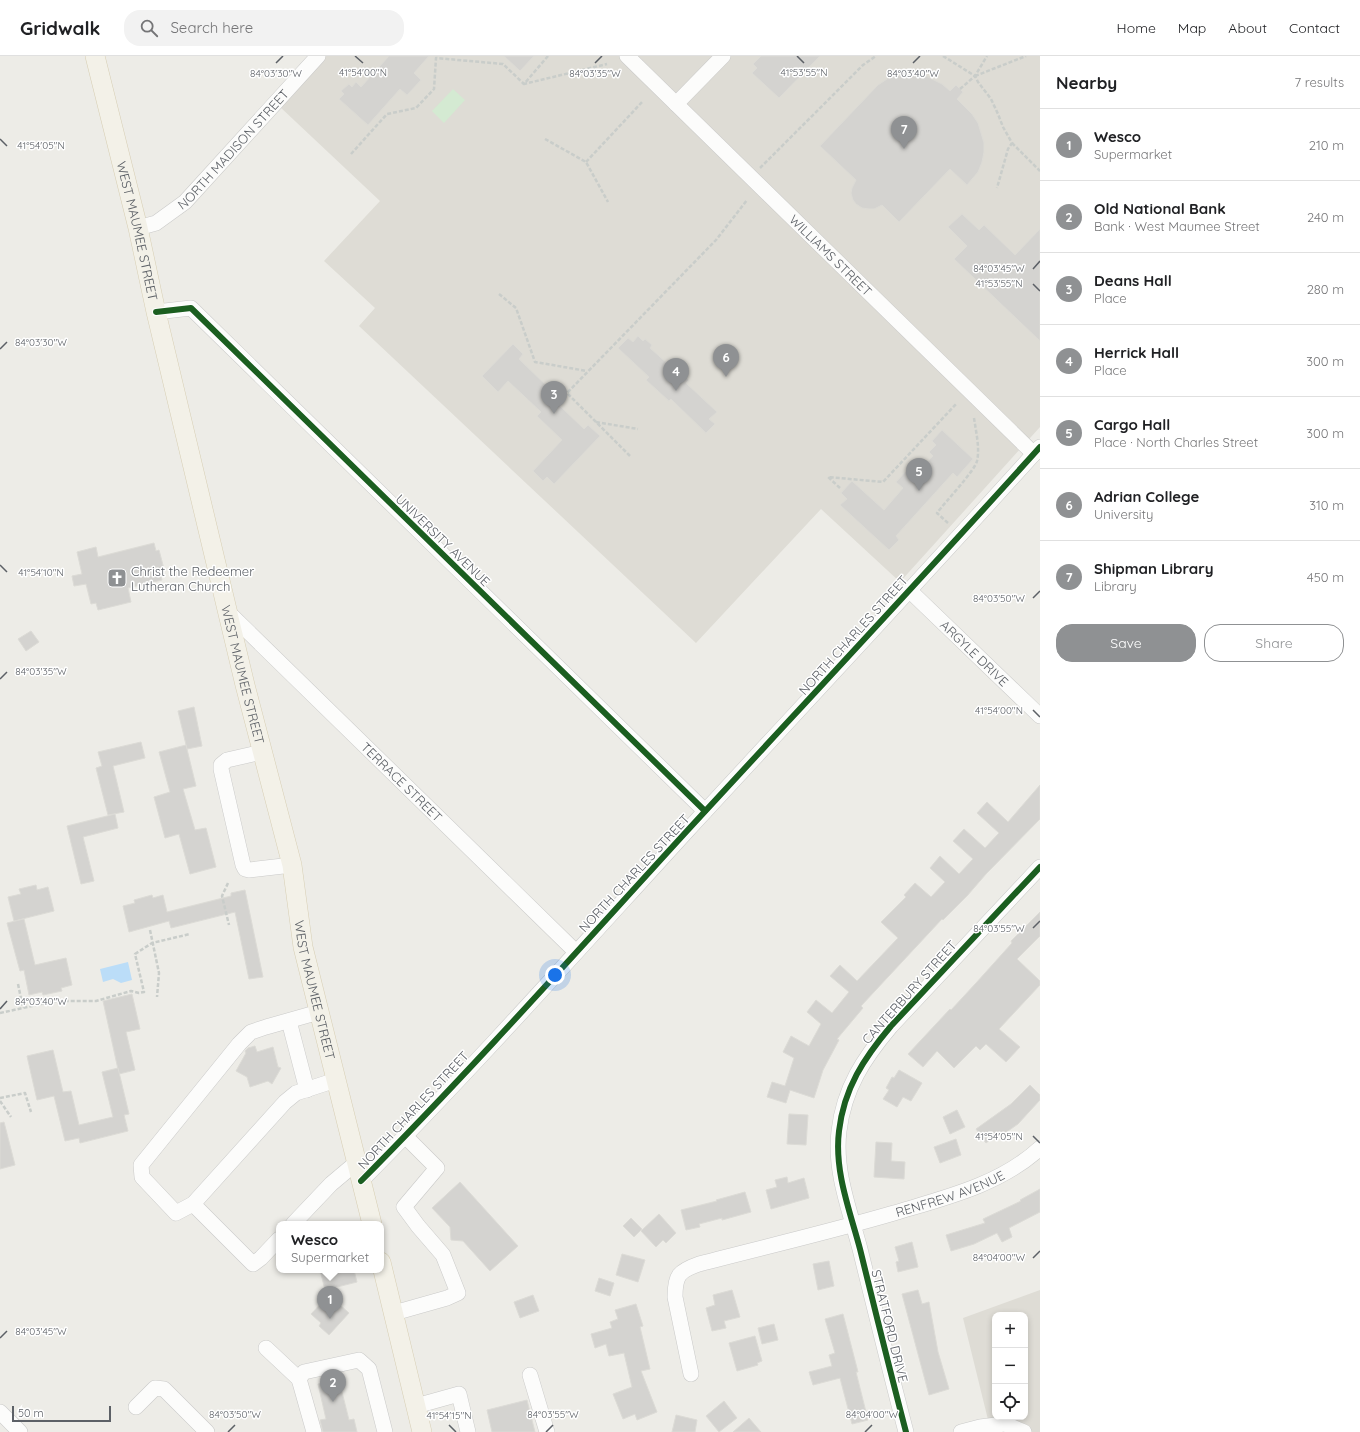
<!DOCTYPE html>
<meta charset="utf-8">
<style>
body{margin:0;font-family:Quicksand,sans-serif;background:#f2f2f2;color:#202124}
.controls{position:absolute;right:12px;bottom:12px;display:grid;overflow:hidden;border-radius:8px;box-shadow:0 2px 6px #0003}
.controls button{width:36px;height:36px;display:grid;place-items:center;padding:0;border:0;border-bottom:1px solid #e0e0e0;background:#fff;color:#202124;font:20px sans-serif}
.scale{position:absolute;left:12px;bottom:10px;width:99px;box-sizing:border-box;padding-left:4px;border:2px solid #5c6066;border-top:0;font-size:11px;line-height:14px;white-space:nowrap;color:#5c6066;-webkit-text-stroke:3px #fff;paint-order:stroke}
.you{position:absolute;left:555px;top:919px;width:14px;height:14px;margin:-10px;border:3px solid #fff;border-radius:50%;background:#1a73e8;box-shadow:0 0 0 6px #1a73e833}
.badge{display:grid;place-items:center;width:26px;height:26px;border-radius:50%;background:#8f9193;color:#fff;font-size:13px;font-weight:700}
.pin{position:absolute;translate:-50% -33px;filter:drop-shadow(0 1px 2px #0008)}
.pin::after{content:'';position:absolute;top:21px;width:14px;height:12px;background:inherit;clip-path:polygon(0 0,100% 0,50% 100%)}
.popup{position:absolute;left:276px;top:1165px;width:108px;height:52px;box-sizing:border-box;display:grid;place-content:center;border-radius:8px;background:#fff;filter:drop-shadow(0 1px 3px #0005);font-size:13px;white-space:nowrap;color:#757577}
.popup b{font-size:15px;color:#202124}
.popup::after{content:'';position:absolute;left:50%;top:100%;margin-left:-8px;border:8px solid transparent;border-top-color:#fff}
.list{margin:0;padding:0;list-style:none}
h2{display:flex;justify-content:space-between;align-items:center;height:52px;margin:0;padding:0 16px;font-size:17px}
h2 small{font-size:13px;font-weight:400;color:#757577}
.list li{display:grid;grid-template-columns:26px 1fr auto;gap:12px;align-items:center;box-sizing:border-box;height:72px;padding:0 16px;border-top:1px solid #e0e0e0}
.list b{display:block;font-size:15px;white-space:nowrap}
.list p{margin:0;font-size:13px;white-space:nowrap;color:#757577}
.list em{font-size:13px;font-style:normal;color:#757577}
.actions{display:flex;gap:8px;padding:12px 16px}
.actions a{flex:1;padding:9px 0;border:1px solid #8f9193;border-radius:16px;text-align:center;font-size:14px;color:#8f9193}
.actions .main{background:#8f9193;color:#fff}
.icon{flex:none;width:22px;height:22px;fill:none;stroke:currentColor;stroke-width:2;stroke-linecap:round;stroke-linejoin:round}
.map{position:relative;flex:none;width:1040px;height:1376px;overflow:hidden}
header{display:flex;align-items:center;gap:24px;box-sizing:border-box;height:56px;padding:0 20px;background:#fff;border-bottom:1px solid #e0e0e0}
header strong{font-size:19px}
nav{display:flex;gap:22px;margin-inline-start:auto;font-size:14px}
.search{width:280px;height:36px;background:#f2f2f2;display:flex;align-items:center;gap:10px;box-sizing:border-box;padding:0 14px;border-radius:16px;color:#757577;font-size:15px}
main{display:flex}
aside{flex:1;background:#fff}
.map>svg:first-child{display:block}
</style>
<header>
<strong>Gridwalk</strong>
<div class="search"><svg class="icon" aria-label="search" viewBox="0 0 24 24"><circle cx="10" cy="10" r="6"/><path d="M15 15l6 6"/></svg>Search here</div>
<nav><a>Home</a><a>Map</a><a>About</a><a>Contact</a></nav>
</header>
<main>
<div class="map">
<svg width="1040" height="1376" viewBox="0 0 1040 1376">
<rect width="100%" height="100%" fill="#edece7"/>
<g fill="#dedcd5" fill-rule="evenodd">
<polygon points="326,0 1040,0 1040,371 900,526 821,453 696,587 359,270 375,252 324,205 380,145 279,50"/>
<path d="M1040 1234V1376H991L963 1262ZM995 1259H1025V1361H995Z"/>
</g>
<polygon fill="#d4ead2" points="453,33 465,44 444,67 432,55"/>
<polygon fill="#bbddf8" points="128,906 132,924 121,927 113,923 103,926 100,913"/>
<g fill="#d4d3d0" stroke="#dcdbd6">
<polygon points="389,0 429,0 414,17 421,24 407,39 400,33 368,69 339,43 344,38 341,35 349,28 352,31 356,26 361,31"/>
<polygon points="504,0 534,0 520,15"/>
<polygon points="761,0 820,0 779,42 752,17 757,12 753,8"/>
<polygon points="909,18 918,18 926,20 942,28 950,35 956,29 963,36 957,43 972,58 978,67 984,87 984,96 982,106 978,116 967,129 950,113 899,166 882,149 874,153 869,153 862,152 856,148 853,144 851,137 852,132 856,124 820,90 878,29 890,21"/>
<polygon points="962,158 979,174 984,169 1015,199 1040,173 1040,285 954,203 967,190 948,171"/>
<polygon points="638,280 643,285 645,283 652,289 650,292 669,309 671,307 689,324 686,327 717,356 709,363 715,368 706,377 671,343 669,345 646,324 649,321 618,292 628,282 633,286"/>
<polygon points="513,288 523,298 519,303 552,335 555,333 564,342 561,345 564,347 560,350 584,373 588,369 600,380 554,428 547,421 543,425 533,415 562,384 537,360 541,356 508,325 498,336 482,320"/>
<polygon points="942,374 973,403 957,421 953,417 896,480 899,484 889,494 840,449 847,443 841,437 852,425 884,454 903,432 896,426 909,412 916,418 933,400 929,396 936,389 932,385"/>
<polygon points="154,487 156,495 159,494 164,513 159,514 162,524 128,532 131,546 98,554 96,547 91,548 86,528 74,530 72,520 82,518 77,496 96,491 98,501"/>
<polygon points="31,575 39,586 26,595 18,583"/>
<polygon points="194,651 202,690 187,693 178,655"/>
<polygon points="141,686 145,702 113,710 124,756 108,759 96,712 102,710 98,696"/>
<polygon points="186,689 196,730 183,733 195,774 206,772 216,811 190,818 179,778 165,782 154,741 170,736 159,696"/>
<polygon points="1040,729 1040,763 986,818 967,840 943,864 942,863 861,950 863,952 837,983 839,984 823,1014 814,1042 790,1034 786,1047 767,1041 772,1026 785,1030 794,1002 783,996 791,980 809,990 821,968 807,956 816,944 832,957 849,936 830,920 840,909 857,925 898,882 881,866 906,841 904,839 915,827 931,841 945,826 930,812 940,800 959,818 973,803 953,785 964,773 985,792 999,777 977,757 987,746 1008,766"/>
<polygon points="115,758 118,772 83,781 94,825 81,828 67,770"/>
<polygon points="36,829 37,834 48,831 54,855 14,865 8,841 21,838 19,833"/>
<polygon points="245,834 263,921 249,923 235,856 171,872 169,865 129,876 123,850 135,847 134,844 152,839 153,842 163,839 167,856 231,840 231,837"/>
<polygon points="1040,856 1040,880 1017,903 1040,925 1040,929 999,973 1020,991 1006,1006 986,988 980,994 976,990 954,1012 937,995 923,1011 908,998 950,953 951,954 976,927 1012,887 1011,885"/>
<polygon points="24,863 35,909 66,902 72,929 61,932 62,935 43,939 42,936 29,939 24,914 20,915 7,867"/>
<polygon points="132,938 140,973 126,976 135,1014 119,1018 103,945"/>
<polygon points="255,990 257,996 273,991 278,1011 281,1012 272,1028 268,1025 250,1031 247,1021 236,1015 246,997 245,995 248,992"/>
<polygon points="53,994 63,1036 71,1035 79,1069 113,1061 102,1016 118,1012 129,1058 124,1059 128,1075 80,1087 79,1082 65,1085 54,1040 37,1044 27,1000"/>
<polygon points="899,1014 922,1027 911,1045 903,1041 897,1051 883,1043 889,1034 886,1032 892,1021 894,1022"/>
<polygon points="1030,1029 1040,1039 1040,1044 1018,1068 998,1082 995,1080 986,1087 976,1073 1011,1048"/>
<polygon points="957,1054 965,1071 950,1078 943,1061"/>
<polygon points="789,1058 808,1059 806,1089 787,1088"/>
<polygon points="4,1066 15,1109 0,1113 0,1067"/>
<polygon points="956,1083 961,1099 940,1107 934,1091"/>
<polygon points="876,1086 892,1087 891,1105 905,1106 904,1123 874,1121"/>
<polygon points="787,1121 788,1127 804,1122 809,1142 771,1153 766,1134 777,1131 775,1124"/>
<polygon points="460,1126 518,1190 490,1215 463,1185 451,1184 450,1171 432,1152"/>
<polygon points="1040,1133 1040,1156 1009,1172 1012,1181 1002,1186 997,1177 974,1188 951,1195 946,1179 985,1167 983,1163 1021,1145 1020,1144"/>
<polygon points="745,1136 751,1156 722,1164 722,1162 699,1168 700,1171 686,1174 681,1154 717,1145 716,1144"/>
<polygon points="659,1158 676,1177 666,1187 663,1184 656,1191 641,1175"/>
<polygon points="631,1162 642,1173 634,1181 623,1170"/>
<polygon points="912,1186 918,1211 898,1216 896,1206 899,1205 895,1191"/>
<polygon points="622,1198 645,1204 638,1226 616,1219"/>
<polygon points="829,1205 834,1230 818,1234 813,1208"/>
<polygon points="320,1214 354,1214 357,1226 325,1234"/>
<polygon points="599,1222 614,1227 610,1240 595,1235"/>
<polygon points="732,1234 740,1261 724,1265 726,1272 712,1275 706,1252 715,1249 713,1239"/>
<polygon points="918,1234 922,1248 929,1246 938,1296 949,1333 929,1339 902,1238"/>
<polygon points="329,1239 349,1257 329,1279 319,1270 321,1267 311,1258"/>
<polygon points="533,1239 539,1255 520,1262 514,1246"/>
<polygon points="636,1248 643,1270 640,1271 650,1313 641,1315 657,1356 637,1364 635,1358 623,1363 613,1338 632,1331 624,1297 609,1300 606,1288 595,1292 591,1278 612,1272 610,1266 618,1263 615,1254"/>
<polygon points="843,1258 858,1316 856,1316 868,1364 852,1368 840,1322 813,1329 809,1316 832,1310 829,1299 835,1297 825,1263"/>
<polygon points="774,1268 778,1284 762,1288 758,1272"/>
<polygon points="755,1280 762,1305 757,1307 758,1309 737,1315 729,1287"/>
<polygon points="339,1324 349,1364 354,1363 357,1376 323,1376 320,1364 326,1363 318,1328"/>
<polygon points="527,1344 535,1376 492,1376 487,1354"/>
<polygon points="724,1345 737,1362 719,1376 706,1360"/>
<polygon points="676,1359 697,1364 695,1376 672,1376"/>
<polygon points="749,1362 761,1376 733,1376"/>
</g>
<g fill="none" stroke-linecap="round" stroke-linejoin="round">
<defs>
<g id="minor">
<path id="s1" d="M627 0 1034 398"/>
<polyline points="676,48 723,0"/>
<path id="s2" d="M138 172 156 167 185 146 318 0"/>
<polyline points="156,256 191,252 705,755"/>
<path id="s3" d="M909 534 1040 660"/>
<path id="s4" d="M228 556 576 896"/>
<polyline points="262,696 227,704 221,709 221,713 243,809 245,813 249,814 292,809"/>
<polyline points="289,965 307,1034"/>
<path d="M361 1125C473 1012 579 893 686 776 804 648 923 521 1040 391"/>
<polyline points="193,1148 176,1157 142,1121 141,1109 239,988 251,976 266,971 319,956"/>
<polyline points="293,1168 331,1128 356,1107"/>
<polyline points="279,1183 261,1202 253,1208 193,1148 285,1046 296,1037 336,1024"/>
<polyline points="394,1257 447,1242 458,1237 443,1199 418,1170 404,1151 437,1112 405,1080"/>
<polyline points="266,1292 299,1323"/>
<path id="s5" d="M691 1318 675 1241C675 1219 679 1215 699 1208 764 1191 829 1176 894 1157 944 1142 1000 1129 1040 1092"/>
<polyline points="530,1319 547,1376"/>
<polyline points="416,1350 459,1338 468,1376"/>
<polyline points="136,1351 155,1332 164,1333 207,1376"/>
<polyline points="0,1356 20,1376"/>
<polyline points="314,1376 299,1323 304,1316 359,1304 369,1313 385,1376"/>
<path d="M906 1376C890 1315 875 1254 860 1193 850 1155 834 1115 839 1075 844 1032 864 1002 891 970L1040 811"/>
<polyline points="961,1376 980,1371 1005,1368 1024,1376"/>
</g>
<g id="major">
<path id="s6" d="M95 0 138 172 156 256 245 629 292 809 303 891 372 1168"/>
<polyline points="381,1206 422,1376"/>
</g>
</defs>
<use href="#minor" stroke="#cacac9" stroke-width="16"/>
<use href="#major" stroke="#d7ceb3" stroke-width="20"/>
<g stroke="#c9cdca" stroke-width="2.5" stroke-dasharray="4 2" stroke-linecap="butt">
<polyline points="548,0 524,28 607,8"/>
<polyline points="943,0 975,20 978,26 991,43 998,58 1003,71 1012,87 1008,93 997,132"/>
<polyline points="975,20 1026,0"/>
<polyline points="960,33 975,20 987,0"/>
<polyline points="545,83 586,106 608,146"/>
<polyline points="1012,87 1040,115"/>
<polyline points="351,98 387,58 416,52 434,33 436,2 503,8 524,28"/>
<polyline points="586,106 643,45"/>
<polyline points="760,112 863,9 876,0"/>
<polyline points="499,238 516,252 535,306 587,315"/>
<polyline points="596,366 638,373"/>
<polyline points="630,400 567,337 716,184 747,144"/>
<polyline points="840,432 828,421 883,426 957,347"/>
<path d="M948 467 937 457C945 446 974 416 977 405 980 392 976 376 974 362"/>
<polyline points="228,827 222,840 229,869"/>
<polyline points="150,874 159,917 157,941"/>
<polyline points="18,928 23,952"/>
<polyline points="0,957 55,945 96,945 131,935 139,937 144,936 135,898 152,887 190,878"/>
<polyline points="0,1042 25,1037 31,1056"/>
<polyline points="0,1045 11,1061"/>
</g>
<use href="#minor" stroke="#fcfcfb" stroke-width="15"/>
<use href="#major" stroke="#f3f1e8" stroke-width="19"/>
<defs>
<g id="cycleway">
<polyline points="156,256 191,252 705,755"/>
<path d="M361 1125C473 1012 579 893 686 776 804 648 923 521 1040 391"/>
<path d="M906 1376C890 1315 875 1254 860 1193 850 1155 834 1115 839 1075 844 1032 864 1002 891 970L1040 811"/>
</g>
</defs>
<use href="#cycleway" stroke="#fff" stroke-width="8"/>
<use href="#cycleway" stroke="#1b5e20" stroke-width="6"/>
</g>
<path fill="none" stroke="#5c6066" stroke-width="1.5" d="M355 0 363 7M797 0 804 7M276 7 283 0M595 7 602 0M913 7 920 0M0 83 7 90M1033 213 1040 205M1033 228 1040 235M0 293 7 286M0 509 7 516M1033 542 1040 535M0 623 7 616M1033 654 1040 661M1033 872 1040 865M0 953 7 945M1033 1080 1040 1087M1033 1202 1040 1195M0 1282 7 1275M449 1369 456 1376M228 1376 235 1369M546 1376 553 1369M865 1376 872 1369"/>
<defs>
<symbol id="church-square" viewBox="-11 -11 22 22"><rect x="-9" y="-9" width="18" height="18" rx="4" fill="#8f9193" stroke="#fff"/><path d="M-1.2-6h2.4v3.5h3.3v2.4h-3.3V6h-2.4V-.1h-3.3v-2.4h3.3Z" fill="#fff"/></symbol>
</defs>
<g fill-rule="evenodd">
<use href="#church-square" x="106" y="511" width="22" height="22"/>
</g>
<g text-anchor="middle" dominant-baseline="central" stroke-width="3" stroke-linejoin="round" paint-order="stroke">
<g font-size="13" fill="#5c6066" stroke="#fff">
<text stroke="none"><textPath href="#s2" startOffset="126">NORTH MADISON STREET</textPath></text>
<text stroke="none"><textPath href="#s6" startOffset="180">WEST MAUMEE STREET</textPath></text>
<text stroke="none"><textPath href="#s1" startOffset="285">WILLIAMS STREET</textPath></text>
<text transform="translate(443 484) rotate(44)">UNIVERSITY AVENUE</text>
<text transform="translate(853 579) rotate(-48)">NORTH CHARLES STREET</text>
<text stroke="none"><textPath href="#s3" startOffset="91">ARGYLE DRIVE</textPath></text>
<text stroke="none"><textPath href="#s6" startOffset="636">WEST MAUMEE STREET</textPath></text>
<text stroke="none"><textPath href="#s4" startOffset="243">TERRACE STREET</textPath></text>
<text transform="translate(634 817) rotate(-47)">NORTH CHARLES STREET</text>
<text stroke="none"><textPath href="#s6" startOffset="960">WEST MAUMEE STREET</textPath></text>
<text transform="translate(909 936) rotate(-48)">CANTERBURY STREET</text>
<text transform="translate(413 1054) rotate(-47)">NORTH CHARLES STREET</text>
<text stroke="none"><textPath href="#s5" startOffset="385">RENFREW AVENUE</textPath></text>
<text transform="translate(890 1270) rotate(76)">STRATFORD DRIVE</text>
</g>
<g font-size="13" fill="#5c6066" stroke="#fff" text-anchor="start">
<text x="131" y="515">Christ the Redeemer<tspan x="131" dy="15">Lutheran Church</tspan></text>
</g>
</g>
<g font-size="10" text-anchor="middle" fill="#5c6066" stroke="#fff" stroke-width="3" stroke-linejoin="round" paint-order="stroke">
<text x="363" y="20">41°54'00"N</text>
<text x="804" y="20">41°53'55"N</text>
<text x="276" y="21">84°03'30"W</text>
<text x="595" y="21">84°03'35"W</text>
<text x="913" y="21">84°03'40"W</text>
<text x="41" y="93">41°54'05"N</text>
<text x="999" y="216">84°03'45"W</text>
<text x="999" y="231">41°53'55"N</text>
<text x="41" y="290">84°03'30"W</text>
<text x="41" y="520">41°54'10"N</text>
<text x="999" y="546">84°03'50"W</text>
<text x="41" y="619">84°03'35"W</text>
<text x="999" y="658">41°54'00"N</text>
<text x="999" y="876">84°03'55"W</text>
<text x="41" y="949">84°03'40"W</text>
<text x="999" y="1084">41°54'05"N</text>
<text x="999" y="1205">84°04'00"W</text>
<text x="41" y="1279">84°03'45"W</text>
<text x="235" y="1362">84°03'50"W</text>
<text x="553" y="1362">84°03'55"W</text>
<text x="872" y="1362">84°04'00"W</text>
<text x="449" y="1363">41°54'15"N</text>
</g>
</svg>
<div class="controls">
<button>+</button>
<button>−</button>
<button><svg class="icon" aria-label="locate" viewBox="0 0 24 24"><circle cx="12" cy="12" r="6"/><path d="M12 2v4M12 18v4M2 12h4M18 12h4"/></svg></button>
</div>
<div class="scale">50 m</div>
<div class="you"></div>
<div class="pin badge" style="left:330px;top:1263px">1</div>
<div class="popup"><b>Wesco</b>Supermarket</div>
<div class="pin badge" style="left:333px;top:1346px">2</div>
<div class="pin badge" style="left:554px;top:358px">3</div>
<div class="pin badge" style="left:676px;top:335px">4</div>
<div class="pin badge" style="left:919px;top:435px">5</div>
<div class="pin badge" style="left:726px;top:321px">6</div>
<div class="pin badge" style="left:904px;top:93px">7</div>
</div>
<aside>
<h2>Nearby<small>7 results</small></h2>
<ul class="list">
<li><span class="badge">1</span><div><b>Wesco</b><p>Supermarket</p></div><em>210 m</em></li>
<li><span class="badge">2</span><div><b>Old National Bank</b><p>Bank · West Maumee Street</p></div><em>240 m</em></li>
<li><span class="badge">3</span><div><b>Deans Hall</b><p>Place</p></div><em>280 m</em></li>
<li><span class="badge">4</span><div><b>Herrick Hall</b><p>Place</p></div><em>300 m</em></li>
<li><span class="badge">5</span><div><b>Cargo Hall</b><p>Place · North Charles Street</p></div><em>300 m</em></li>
<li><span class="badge">6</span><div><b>Adrian College</b><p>University</p></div><em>310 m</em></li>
<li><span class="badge">7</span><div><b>Shipman Library</b><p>Library</p></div><em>450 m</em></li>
</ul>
<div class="actions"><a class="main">Save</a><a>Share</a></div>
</aside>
</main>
